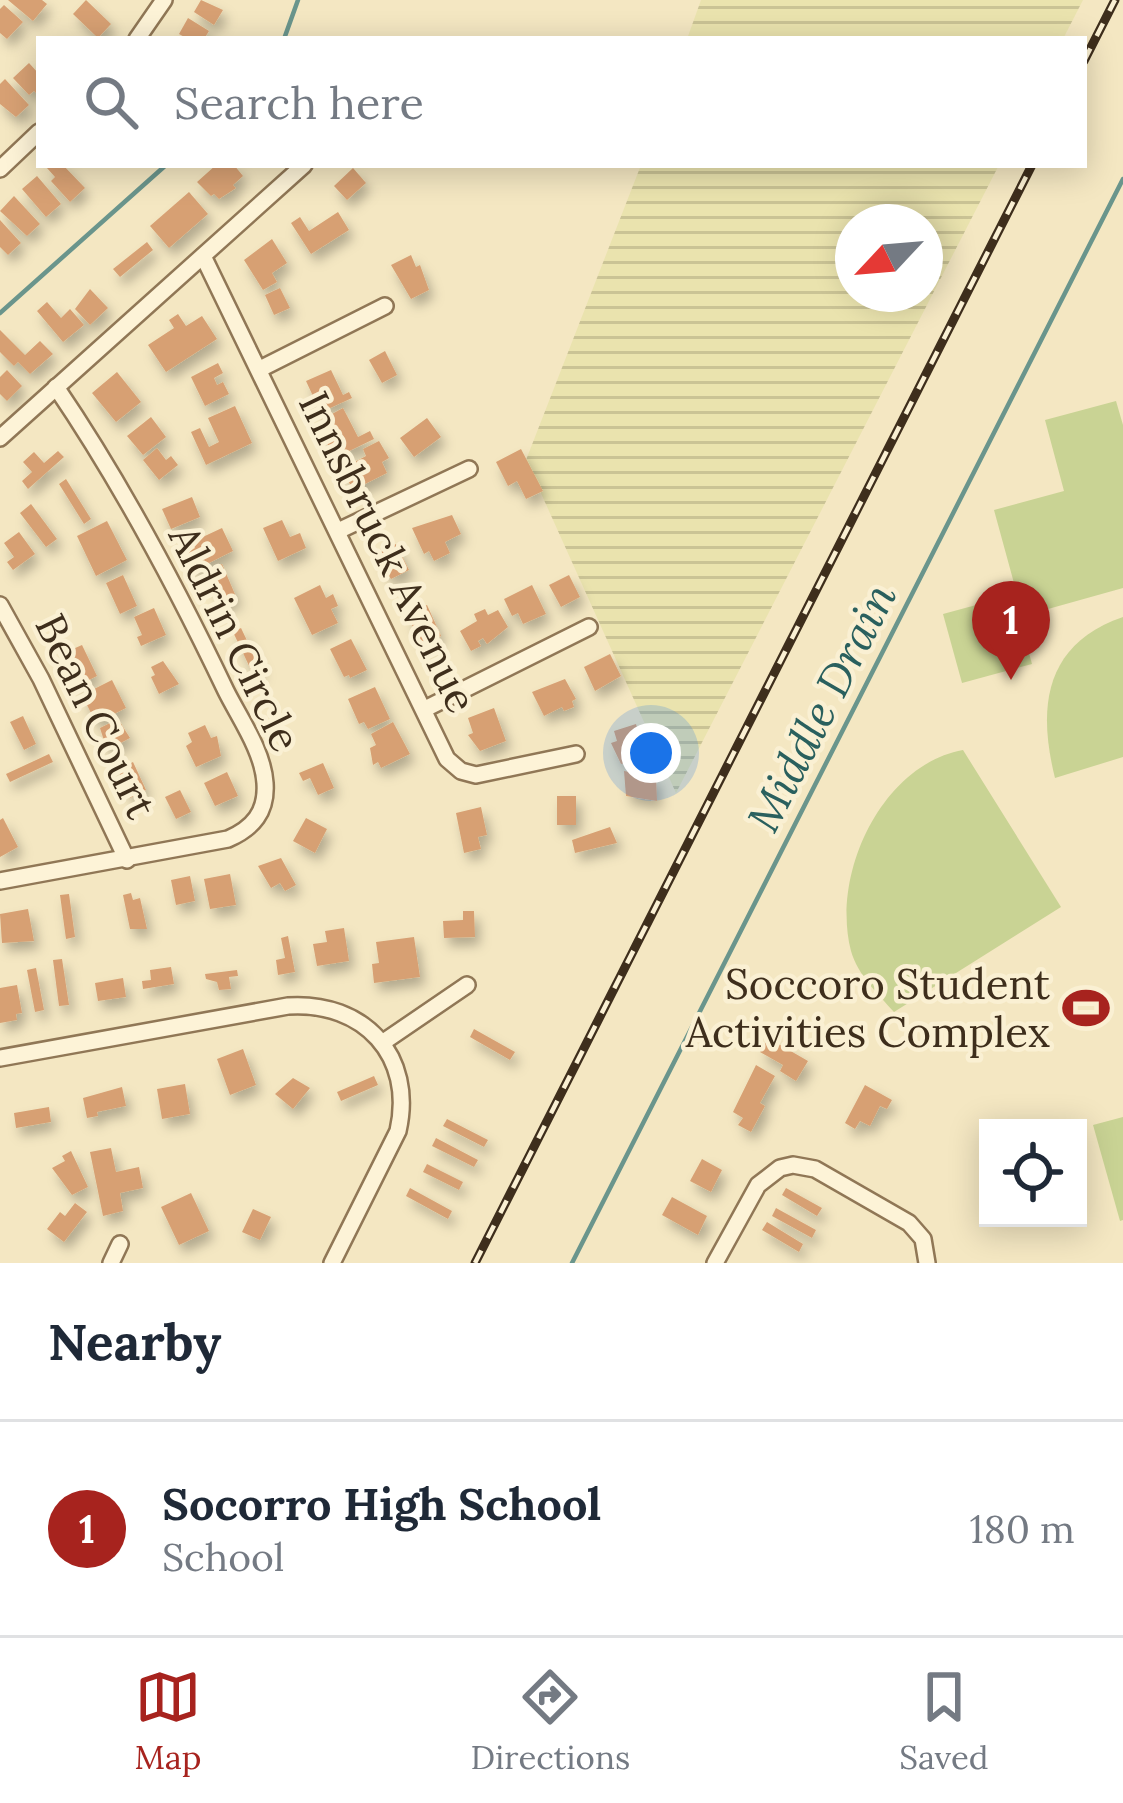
<!DOCTYPE html>
<style>
body{margin:0;font-family:Lora,serif;background:#f6f6f7;color:#1f2937}
.controls{position:absolute;right:36px;bottom:36px;display:grid;overflow:hidden;border-radius:0px;box-shadow:0 6px 30px #0003}
.controls button{width:108px;height:108px;display:grid;place-items:center;padding:0;border:0;border-bottom:3px solid #e0e1e3;background:#fff;color:#1f2937;font:60px sans-serif}
.compass{position:absolute;left:835px;top:204px;width:108px;height:108px;border-radius:50%;background:#fff;box-shadow:0 6px 30px #0003;rotate:244deg}
.you{position:absolute;left:651px;top:753px;width:42px;height:42px;margin:-30px;border:9px solid #fff;border-radius:50%;background:#1a73e8;box-shadow:0 0 0 18px #1a73e833}
.badge{display:grid;place-items:center;width:78px;height:78px;border-radius:50%;background:#a7231e;color:#fff;font-size:39px;font-weight:700}
.pin{position:absolute;translate:-50% -99px;filter:drop-shadow(0 3px 6px #0008)}
.pin::after{content:'';position:absolute;top:63px;width:42px;height:36px;background:inherit;clip-path:polygon(0 0,100% 0,50% 100%)}
.list{margin:0;padding:0;list-style:none}
h2{display:flex;justify-content:space-between;align-items:center;height:156px;margin:0;padding:0 48px;font-size:51px}
h2 small{font-size:39px;font-weight:400;color:#747a83}
.list li{display:grid;grid-template-columns:78px 1fr auto;gap:36px;align-items:center;box-sizing:border-box;height:216px;padding:0 48px;border-top:3px solid #e0e1e3}
.list b{display:block;font-size:45px;white-space:nowrap}
.list p{margin:0;font-size:39px;white-space:nowrap;color:#747a83}
.list em{font-size:39px;font-style:normal;color:#747a83}
.icon{flex:none;width:66px;height:66px;fill:none;stroke:currentColor;stroke-width:2;stroke-linecap:round;stroke-linejoin:round}
.map{position:relative;flex:none;width:1123px;height:1263px;overflow:hidden}
.search{position:absolute;background:#fff;box-shadow:0 6px 30px #0003;left:36px;right:36px;top:36px;height:132px;display:flex;align-items:center;gap:30px;box-sizing:border-box;padding:0 42px;border-radius:0px;color:#747a83;font-size:45px}
.sheet{height:372px;background:#fff}
nav{display:flex;justify-content:space-around;align-items:center;box-sizing:border-box;height:168px;border-top:3px solid #e0e1e3;background:#fff;font-size:33px;color:#747a83}
nav a{display:grid;justify-items:center;gap:6px}
nav .on{color:#a7231e}
.map>svg:first-child{display:block}
</style>
<div class="map">
<svg width="1123" height="1263" viewBox="0 0 1123 1263">
<defs>
<pattern id="farmland-rules" width="6" height="5" patternUnits="userSpaceOnUse" patternTransform="scale(3)"><rect width="6" height="5" fill="#eae3ae"/><path d="M0 2.5h6" fill="none" stroke="#cac395"/></pattern>
<filter id="shadow"><feDropShadow dx="5" dy="8" stdDeviation="6" flood-color="#0004"/></filter>
</defs>
<rect width="100%" height="100%" fill="#f4e7c2"/>
<g fill="url(#farmland-rules)" fill-rule="evenodd">
<polygon points="701,0 1083,0 1063,39 687,39"/>
<path d="M641 165H999L676 793 526 460ZM853 222H925V294H853Z"/>
</g>
<g fill="#c9d394">
<polygon points="1116,401 1123,425 1123,588 1023,616 994,510 1064,491 1045,420"/>
<polygon points="1013,595 1032,664 962,683 943,614"/>
<path d="M1123 617V757L1055 778C1037 706 1045 644 1123 617Z"/>
<path d="M963 750 1061 907 894 1012C877 993 858 975 851 951 831 875 881 765 963 750Z"/>
<polygon points="1123,1117 1123,1220 1120,1221 1093,1125"/>
</g>
<g fill="none" stroke-linecap="round" stroke-linejoin="round">
<g stroke="#6a958c" stroke-width="4.5">
<polyline points="284,39 298,0"/>
<polyline points="0,313 166,165"/>
<polyline points="572,1263 1123,179"/>
</g>
</g>
<g fill="#d7a073" filter="url(#shadow)">
<polygon points="8,0 42,0 47,4 33,21"/>
<polygon points="86,0 111,24 98,38 73,14"/>
<polygon points="201,0 223,10 214,25 194,12"/>
<polygon points="4,5 23,22 7,39 0,33 0,9"/>
<polygon points="188,18 209,31 204,39 188,39 179,34"/>
<polygon points="29,63 39,74 39,96 34,91 29,95 13,78"/>
<polygon points="5,79 29,105 16,117 0,104 0,84"/>
<polygon points="50,165 63,165 85,188 70,202 51,181 55,177 47,168"/>
<polygon points="216,165 234,165 243,176 233,185 236,188 219,199 214,194 211,196 197,182"/>
<polygon points="353,168 366,183 347,200 334,186"/>
<polygon points="37,176 61,204 46,217 22,189"/>
<polygon points="189,192 208,214 169,248 150,226"/>
<polygon points="14,196 40,224 27,236 0,211"/>
<polygon points="338,212 349,230 311,254 291,223 300,217 309,231"/>
<polygon points="0,220 21,243 8,255 0,247"/>
<polygon points="272,239 287,263 272,273 277,282 263,290 244,260"/>
<polygon points="147,242 153,250 120,277 113,269"/>
<polygon points="411,255 416,267 420,265 429,290 411,299 391,265"/>
<polygon points="280,288 290,308 274,315 265,295"/>
<polygon points="90,289 108,308 90,325 75,309"/>
<polygon points="47,302 61,318 70,309 84,325 63,342 37,311"/>
<polygon points="178,314 186,326 202,316 217,339 166,372 148,345 174,328 169,320"/>
<polygon points="0,330 25,355 40,341 53,354 30,374 18,362 14,366 0,352"/>
<polygon points="385,351 397,375 382,383 369,360"/>
<polygon points="218,363 223,373 214,378 217,385 223,382 229,394 205,406 191,377"/>
<polygon points="7,370 22,386 7,401 0,394 0,377"/>
<polygon points="331,370 343,395 349,392 352,398 328,409 326,403 318,407 306,381"/>
<polygon points="117,372 141,402 116,422 92,393"/>
<polygon points="235,406 252,443 206,465 191,432 200,428 209,447 219,442 208,418"/>
<polygon points="343,408 358,437 370,431 374,439 345,453 340,444 328,445 324,439 329,436 321,420"/>
<polygon points="151,417 166,437 143,455 127,436"/>
<polygon points="427,418 441,437 414,457 400,438"/>
<polygon points="379,441 389,458 382,462 387,473 353,490 342,469 366,456 363,449"/>
<polygon points="157,448 166,460 171,456 178,465 159,480 143,460"/>
<polygon points="521,449 543,491 526,499 517,481 508,486 496,462"/>
<polygon points="58,451 64,457 28,489 22,481 32,472 23,462 34,452 44,463"/>
<polygon points="66,479 91,519 84,524 59,484"/>
<polygon points="192,497 200,517 171,529 162,509"/>
<polygon points="31,504 57,539 46,547 20,513"/>
<polygon points="452,515 461,534 445,542 450,553 434,561 429,551 424,554 412,528"/>
<polygon points="282,520 290,537 300,533 306,548 278,561 263,528"/>
<polygon points="107,521 127,560 96,576 77,536"/>
<polygon points="222,528 233,551 193,571 185,554 195,548 192,542"/>
<polygon points="19,532 35,554 13,570 7,562 14,557 4,543"/>
<polygon points="396,544 409,570 391,579 378,560 382,558 380,552"/>
<polygon points="222,564 237,599 221,606 207,570"/>
<polygon points="123,575 137,606 120,614 106,583"/>
<polygon points="569,575 580,597 561,607 549,585"/>
<polygon points="320,585 326,598 333,594 338,606 331,609 338,623 312,635 294,598"/>
<polygon points="532,585 546,614 523,624 518,613 512,616 504,599"/>
<polygon points="427,605 441,636 422,645 407,615"/>
<polygon points="154,608 166,635 141,646 137,637 142,635 134,617"/>
<polygon points="485,609 488,615 498,610 508,627 487,644 483,638 478,641 481,646 471,651 460,631 477,621 474,614"/>
<polygon points="241,628 261,670 253,674 233,632"/>
<polygon points="351,639 367,670 350,678 349,675 344,677 330,649"/>
<polygon points="82,645 97,676 79,685 64,653"/>
<polygon points="610,654 621,676 595,691 584,667"/>
<polygon points="163,661 179,684 159,694 151,677 155,675 151,667"/>
<polygon points="565,679 576,699 572,701 574,707 564,711 562,707 544,716 532,692"/>
<polygon points="112,680 126,708 96,723 82,695"/>
<polygon points="375,687 390,719 368,729 364,722 359,724 348,699"/>
<polygon points="494,708 506,741 480,751 468,735 473,733 468,718"/>
<polygon points="23,716 36,744 24,750 10,722"/>
<polygon points="118,719 130,738 107,750 100,728"/>
<polygon points="393,722 410,754 381,768 378,762 373,765 370,748 376,745 371,734"/>
<polygon points="636,724 645,758 621,764 611,743 617,741 614,731"/>
<polygon points="205,725 211,738 217,736 221,756 196,767 186,746 192,742 188,733"/>
<polygon points="49,754 53,762 10,782 6,774"/>
<polygon points="133,762 146,790 130,798 118,770"/>
<polygon points="323,763 334,788 318,795 310,778 303,781 299,773"/>
<polygon points="624,771 656,776 657,801 626,796"/>
<polygon points="227,772 238,796 215,806 204,783"/>
<polygon points="180,790 191,812 176,819 165,797"/>
<rect x="557" y="796" width="19" height="29"/>
<polygon points="481,807 487,835 478,837 481,849 464,853 456,813"/>
<polygon points="3,818 18,847 0,857 0,820"/>
<polygon points="306,818 327,829 315,853 293,841"/>
<polygon points="610,827 617,843 575,853 572,840"/>
<polygon points="281,858 296,885 285,891 280,883 271,888 258,866"/>
<polygon points="230,874 236,905 210,909 204,879"/>
<polygon points="190,876 195,901 176,905 171,880"/>
<polygon points="131,893 133,900 140,898 147,929 130,929 123,895"/>
<polygon points="69,894 75,937 66,939 60,895"/>
<polygon points="28,909 34,941 2,943 0,914"/>
<polygon points="463,911 474,911 475,937 444,938 443,921 463,920"/>
<polygon points="344,928 349,961 317,966 313,944 327,942 325,931"/>
<polygon points="288,936 295,972 278,975 276,960 285,958 281,938"/>
<polygon points="414,937 420,977 374,983 372,964 379,963 376,942"/>
<polygon points="62,959 69,1005 59,1006 53,960"/>
<polygon points="171,967 174,984 143,989 142,981 151,980 150,970"/>
<polygon points="36,968 44,1010 35,1012 27,970"/>
<polygon points="237,970 238,976 229,977 231,989 219,990 217,982 206,979 205,974"/>
<polygon points="123,978 126,997 98,1001 95,983"/>
<polygon points="17,985 22,1013 16,1014 17,1020 0,1023 0,988"/>
<polygon points="474,1029 515,1052 510,1060 470,1037"/>
<polygon points="768,1038 808,1061 796,1081 780,1071 783,1065 760,1052"/>
<polygon points="243,1049 256,1085 230,1095 217,1059"/>
<polygon points="756,1065 775,1076 760,1103 765,1106 751,1132 738,1125 743,1118 733,1112"/>
<polygon points="374,1076 378,1085 341,1101 337,1092"/>
<polygon points="293,1078 310,1088 293,1109 275,1094"/>
<polygon points="185,1084 190,1114 162,1119 157,1089"/>
<polygon points="865,1085 892,1100 887,1109 880,1106 870,1126 860,1121 855,1129 845,1123"/>
<polygon points="122,1087 126,1106 97,1112 98,1116 87,1118 83,1098"/>
<polygon points="49,1107 51,1122 16,1128 14,1113"/>
<polygon points="447,1119 488,1140 484,1147 443,1126"/>
<polygon points="436,1138 478,1160 474,1167 432,1146"/>
<polygon points="111,1148 116,1172 139,1167 143,1188 120,1193 123,1211 103,1216 90,1152"/>
<polygon points="71,1151 88,1187 72,1195 52,1168 65,1161 62,1156"/>
<polygon points="702,1159 722,1170 711,1192 690,1181"/>
<polygon points="427,1164 463,1182 459,1190 423,1172"/>
<polygon points="410,1188 452,1211 448,1219 406,1196"/>
<polygon points="786,1188 822,1208 817,1216 782,1195"/>
<polygon points="191,1193 209,1231 179,1245 161,1207"/>
<polygon points="672,1197 707,1216 698,1235 662,1215"/>
<polygon points="75,1203 87,1212 64,1242 47,1229 60,1212 65,1216"/>
<polygon points="776,1208 816,1230 812,1238 772,1216"/>
<polygon points="253,1209 271,1217 260,1240 242,1232"/>
<polygon points="767,1222 803,1244 799,1252 762,1230"/>
</g>
<g fill="none" stroke-linecap="round" stroke-linejoin="round">
<defs>
<g id="street">
<polyline points="137,39 164,0"/>
<polyline points="0,169 39,132"/>
<polyline points="203,256 447,759 461,771 476,775 576,754"/>
<polyline points="260,369 385,306"/>
<polyline points="0,438 304,165"/>
<polyline points="338,531 469,469"/>
<polyline points="0,605 41,679 127,860"/>
<polyline points="425,709 589,627"/>
<path d="M0 881 228 839C253 828 267 812 265 783 263 751 240 719 226 691 176 586 122 484 56 387"/>
<polyline points="382,1043 467,985"/>
<path d="M0 1058 288 1006C364 1001 415 1056 398 1131L332 1263"/>
<polyline points="111,1263 120,1244"/>
<polyline points="715,1263 758,1185 780,1168 793,1165 815,1169 909,1223 923,1239 927,1263"/>
</g>
</defs>
<use href="#street" stroke="#907756" stroke-width="20"/>
<use href="#street" stroke="#fdf3d7" stroke-width="15"/>
<defs>
<g id="rail">
<polyline points="1084,61 1115,0"/>
<polyline points="475,1263 1032,165"/>
</g>
</defs>
<use href="#rail" stroke="#3e2e1c" stroke-width="9"/>
<use href="#rail" stroke="#faf0d3" stroke-width="4.5" stroke-dasharray="14" stroke-linecap="butt"/>
</g>
<defs>
<symbol id="stadium-bare" viewBox="-9 -9 18 18"><path d="M0-5a6.5 5 0 1 0 0 10a6.5 5 0 1 0 0-10ZM-3.5-1.8h7v3.6h-7Z" fill="#a7231e" stroke="#faf0d3" stroke-width="2.5" paint-order="stroke"/></symbol>
</defs>
<g fill-rule="evenodd">
<use href="#stadium-bare" x="1053" y="975" width="66" height="66"/>
</g>
<g text-anchor="middle" dominant-baseline="central" stroke-width="9" stroke-linejoin="round" paint-order="stroke">
<g font-size="42" fill="#3e2e1c" stroke="#faf0d3">
<text transform="translate(388 552) rotate(64)">Innsbruck Avenue</text>
<text transform="translate(235 638) rotate(64)">Aldrin Circle</text>
<text transform="translate(96 716) rotate(64)">Bean Court</text>
</g>
<g font-size="42" fill="#3e2e1c" stroke="#faf0d3" text-anchor="end">
<text x="1050" y="984">Soccoro Student<tspan x="1050" dy="48">Activities Complex</tspan></text>
</g>
<g font-size="45" font-style="italic" fill="#2a605e" stroke="#faf0d3">
<text transform="translate(821 707) rotate(-63)">Middle Drain</text>
</g>
</g>
</svg>
<div class="controls">
<button><svg class="icon" aria-label="locate" viewBox="0 0 24 24"><circle cx="12" cy="12" r="6"/><path d="M12 2v4M12 18v4M2 12h4M18 12h4"/></svg></button>
</div>
<svg class="compass" viewBox="-18 -18 36 36"><path d="M0-13l5 13h-10z" fill="#e53935"/><path d="M0 13l5-13h-10z" fill="#747a83"/></svg>
<div class="you"></div>
<div class="pin badge" style="left:1011px;top:680px">1</div>
<div class="search"><svg class="icon" aria-label="search" viewBox="0 0 24 24"><circle cx="10" cy="10" r="6"/><path d="M15 15l6 6"/></svg>Search here</div>
</div>
<section class="sheet">
<h2>Nearby<small></small></h2>
<ul class="list">
<li><span class="badge">1</span><div><b>Socorro High School</b><p>School</p></div><em>180 m</em></li>
</ul>
</section>
<nav>
<a class="on"><svg class="icon" aria-label="map" viewBox="0 0 24 24"><path d="M3 6l6-2 6 2 6-2v14l-6 2-6-2-6 2zM9 4v14M15 6v14"/></svg>Map</a>
<a><svg class="icon" aria-label="directions" viewBox="0 0 24 24"><path d="M12 3l9 9-9 9-9-9zM9 14v-3h6M13 9l2 2-2 2"/></svg>Directions</a>
<a><svg class="icon" aria-label="saved" viewBox="0 0 24 24"><path d="M7 4h10v16l-5-4-5 4z"/></svg>Saved</a>
</nav>
